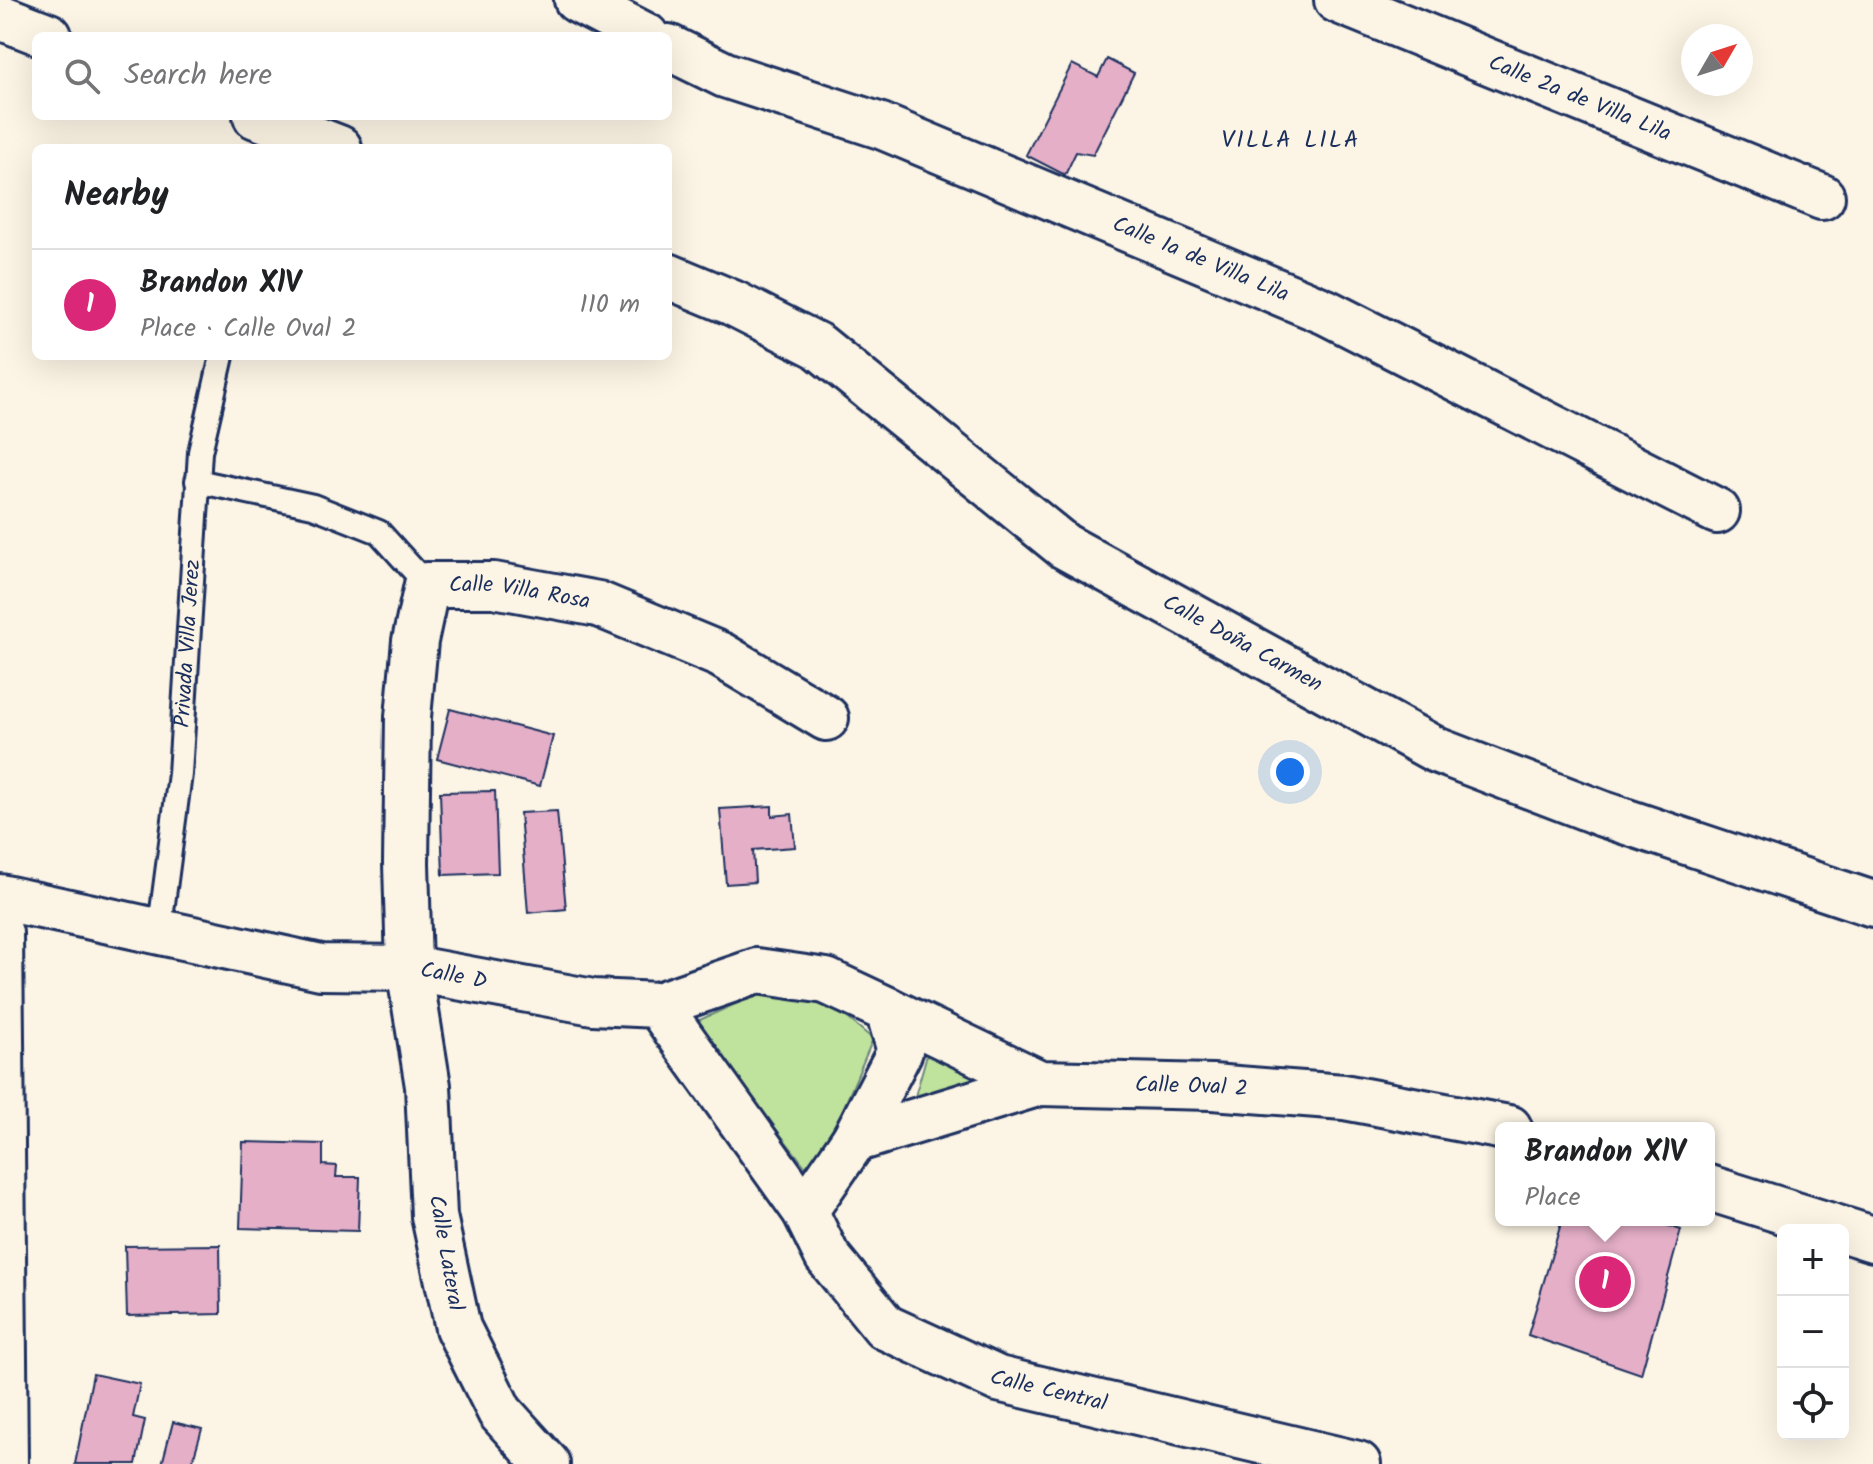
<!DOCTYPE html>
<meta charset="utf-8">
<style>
body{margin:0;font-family:Kalam,sans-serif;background:#f2f2f2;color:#202124}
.controls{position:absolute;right:24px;bottom:24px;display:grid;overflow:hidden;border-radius:12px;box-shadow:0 8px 32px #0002}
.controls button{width:72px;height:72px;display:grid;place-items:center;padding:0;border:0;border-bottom:2px solid #e0e0e0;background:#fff;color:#202124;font:40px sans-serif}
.compass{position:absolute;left:1681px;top:24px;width:72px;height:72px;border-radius:50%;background:#fff;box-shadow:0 8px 32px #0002;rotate:51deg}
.you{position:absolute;left:1290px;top:772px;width:28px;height:28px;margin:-20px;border:6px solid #fff;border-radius:50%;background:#1a73e8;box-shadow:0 0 0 12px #1a73e833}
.badge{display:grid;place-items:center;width:52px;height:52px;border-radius:50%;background:#db2777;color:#fff;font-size:26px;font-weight:700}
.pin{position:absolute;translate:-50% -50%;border:4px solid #fff;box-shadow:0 2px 8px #0006}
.popup{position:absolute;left:1495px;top:1122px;width:220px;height:104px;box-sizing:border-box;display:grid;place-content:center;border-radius:12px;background:#fff;filter:drop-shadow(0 2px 6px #0005);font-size:26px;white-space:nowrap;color:#757577}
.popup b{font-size:30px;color:#202124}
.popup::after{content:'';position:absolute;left:50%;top:100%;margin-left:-16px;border:16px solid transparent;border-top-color:#fff}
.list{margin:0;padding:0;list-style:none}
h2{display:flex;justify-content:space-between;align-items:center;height:104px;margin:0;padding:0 32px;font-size:34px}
h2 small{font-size:26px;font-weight:400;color:#757577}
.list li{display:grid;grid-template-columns:52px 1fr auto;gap:24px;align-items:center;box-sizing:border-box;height:112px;padding:0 32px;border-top:2px solid #e0e0e0}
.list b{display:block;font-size:30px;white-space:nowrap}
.list p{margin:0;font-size:26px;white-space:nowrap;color:#757577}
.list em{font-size:26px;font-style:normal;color:#757577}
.icon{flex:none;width:44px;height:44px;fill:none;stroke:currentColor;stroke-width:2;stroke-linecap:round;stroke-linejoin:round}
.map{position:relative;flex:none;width:1873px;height:1464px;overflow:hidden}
.search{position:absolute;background:#fff;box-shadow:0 8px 32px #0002;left:32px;top:32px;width:640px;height:88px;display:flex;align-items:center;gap:20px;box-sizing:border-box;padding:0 28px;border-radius:12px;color:#757577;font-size:30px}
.panel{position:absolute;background:#fff;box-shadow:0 8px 32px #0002;left:32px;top:144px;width:640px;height:216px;border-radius:12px}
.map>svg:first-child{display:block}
</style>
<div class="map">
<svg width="1873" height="1464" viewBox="0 0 1873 1464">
<rect width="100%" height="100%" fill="#fcf5e5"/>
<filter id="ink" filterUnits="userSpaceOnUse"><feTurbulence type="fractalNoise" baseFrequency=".0125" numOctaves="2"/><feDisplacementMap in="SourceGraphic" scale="16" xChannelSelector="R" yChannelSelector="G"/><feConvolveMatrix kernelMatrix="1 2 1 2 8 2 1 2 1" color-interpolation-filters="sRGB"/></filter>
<g filter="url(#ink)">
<g fill="#bfe29c" stroke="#6d887d" stroke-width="2">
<polygon points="771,988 827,1001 873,1039 841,1114 808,1170 693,1023"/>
<polygon points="928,1051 1015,1084 912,1107"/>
</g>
<g fill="#e5afc8" stroke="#1b2f5e" stroke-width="2">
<polygon points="1107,59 1134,73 1093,155 1076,152 1065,175 1026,155 1072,64 1098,77"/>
<polygon points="450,709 553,736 540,786 437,759"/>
<polygon points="495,791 498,873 443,875 440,792"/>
<polygon points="772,806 772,816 792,814 795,847 753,850 755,882 726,884 720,809"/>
<polygon points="557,811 566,909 528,913 520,813"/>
<polygon points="243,1142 323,1144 323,1165 337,1166 336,1177 360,1177 358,1231 240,1228"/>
<polygon points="1562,1220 1651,1220 1681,1230 1641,1374 1528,1335"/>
<polygon points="220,1245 221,1314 127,1316 125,1246"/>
<polygon points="93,1374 140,1384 133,1417 145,1420 136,1464 75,1464"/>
<polygon points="173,1422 202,1429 192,1463 197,1464 162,1464"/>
</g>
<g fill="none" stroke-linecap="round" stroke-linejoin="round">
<defs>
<g id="service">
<polyline points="197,481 313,506 379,532 427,585"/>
<path id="s1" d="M159 934 180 774 200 452 222 356"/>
</g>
<g id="minor">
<polyline points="577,0 646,36"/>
<path id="s2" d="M1337 0 1822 197"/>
<polyline points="0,17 49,36"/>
<path id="s3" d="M668 47 725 75 881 126 1326 312 1717 511"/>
<polyline points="256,116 339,148"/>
<path id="s4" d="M668 276 733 303 818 346 1064 546 1436 750 1603 814 1873 904"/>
<path id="s5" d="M0 897 321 967 409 968 593 1002 658 1005 805 1211 827 1256 885 1327 998 1379 1358 1464"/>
<polyline points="658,1005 757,971 826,981 888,1010 900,1051 854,1140 805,1211"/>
<path id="s6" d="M888 1010 1040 1083 1212 1087 1344 1097 1509 1128"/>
<polyline points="854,1140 1040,1083"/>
<polyline points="1709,1188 1873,1239"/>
<path id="s7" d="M547 1464 500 1412 458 1328 434 1216 428 1086 409 968 406 863 408 717 415 641 427 585H494L598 604 721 655 826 718"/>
</g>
<polyline id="secondary" points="0,933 5,1464"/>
</defs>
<use href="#service" stroke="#1b2f5e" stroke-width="28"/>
<use href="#minor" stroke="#1b2f5e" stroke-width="50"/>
<use href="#secondary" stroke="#1b2f5e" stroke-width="50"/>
<use href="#service" stroke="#fcf5e5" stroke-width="22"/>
<use href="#minor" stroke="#fcf5e5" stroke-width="44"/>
<use href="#secondary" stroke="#fcf5e5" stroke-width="44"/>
</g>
</g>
<g text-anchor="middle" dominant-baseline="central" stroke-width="7" stroke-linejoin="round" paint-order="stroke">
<g font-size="22" fill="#1b2f5e" stroke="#fcf5e5">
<text stroke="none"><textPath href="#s2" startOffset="262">Calle 2a de Villa Lila</textPath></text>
<text stroke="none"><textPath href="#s3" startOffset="574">Calle 1a de Villa Lila</textPath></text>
<text stroke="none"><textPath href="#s7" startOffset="1006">Calle Villa Rosa</textPath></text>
<text stroke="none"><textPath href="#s4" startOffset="686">Calle Doña Carmen</textPath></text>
<text stroke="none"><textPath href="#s1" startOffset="292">Privada Villa Jerez</textPath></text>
<text stroke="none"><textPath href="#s5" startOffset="462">Calle D</textPath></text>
<text stroke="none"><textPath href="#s6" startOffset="320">Calle Oval 2</textPath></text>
<text transform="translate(445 1253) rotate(80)">Calle Lateral</text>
<text stroke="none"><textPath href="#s5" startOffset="1240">Calle Central</textPath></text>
</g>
<g font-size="24" letter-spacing="2" fill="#1b2f5e" stroke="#fcf5e5">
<text x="1291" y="140">VILLA LILA</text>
</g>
</g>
</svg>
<div class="controls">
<button>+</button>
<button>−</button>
<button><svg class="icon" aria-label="locate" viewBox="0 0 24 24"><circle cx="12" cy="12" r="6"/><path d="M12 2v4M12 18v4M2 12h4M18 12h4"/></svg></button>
</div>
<svg class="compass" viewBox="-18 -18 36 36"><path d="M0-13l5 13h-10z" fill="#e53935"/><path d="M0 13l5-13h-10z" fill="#757577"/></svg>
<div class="you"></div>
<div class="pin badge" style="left:1605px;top:1282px">1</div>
<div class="popup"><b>Brandon XlV</b>Place</div>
<div class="search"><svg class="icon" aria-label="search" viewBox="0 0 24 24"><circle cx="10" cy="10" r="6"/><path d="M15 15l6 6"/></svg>Search here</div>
<section class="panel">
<h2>Nearby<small></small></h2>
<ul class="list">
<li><span class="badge">1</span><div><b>Brandon XlV</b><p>Place · Calle Oval 2</p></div><em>110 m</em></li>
</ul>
</section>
</div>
